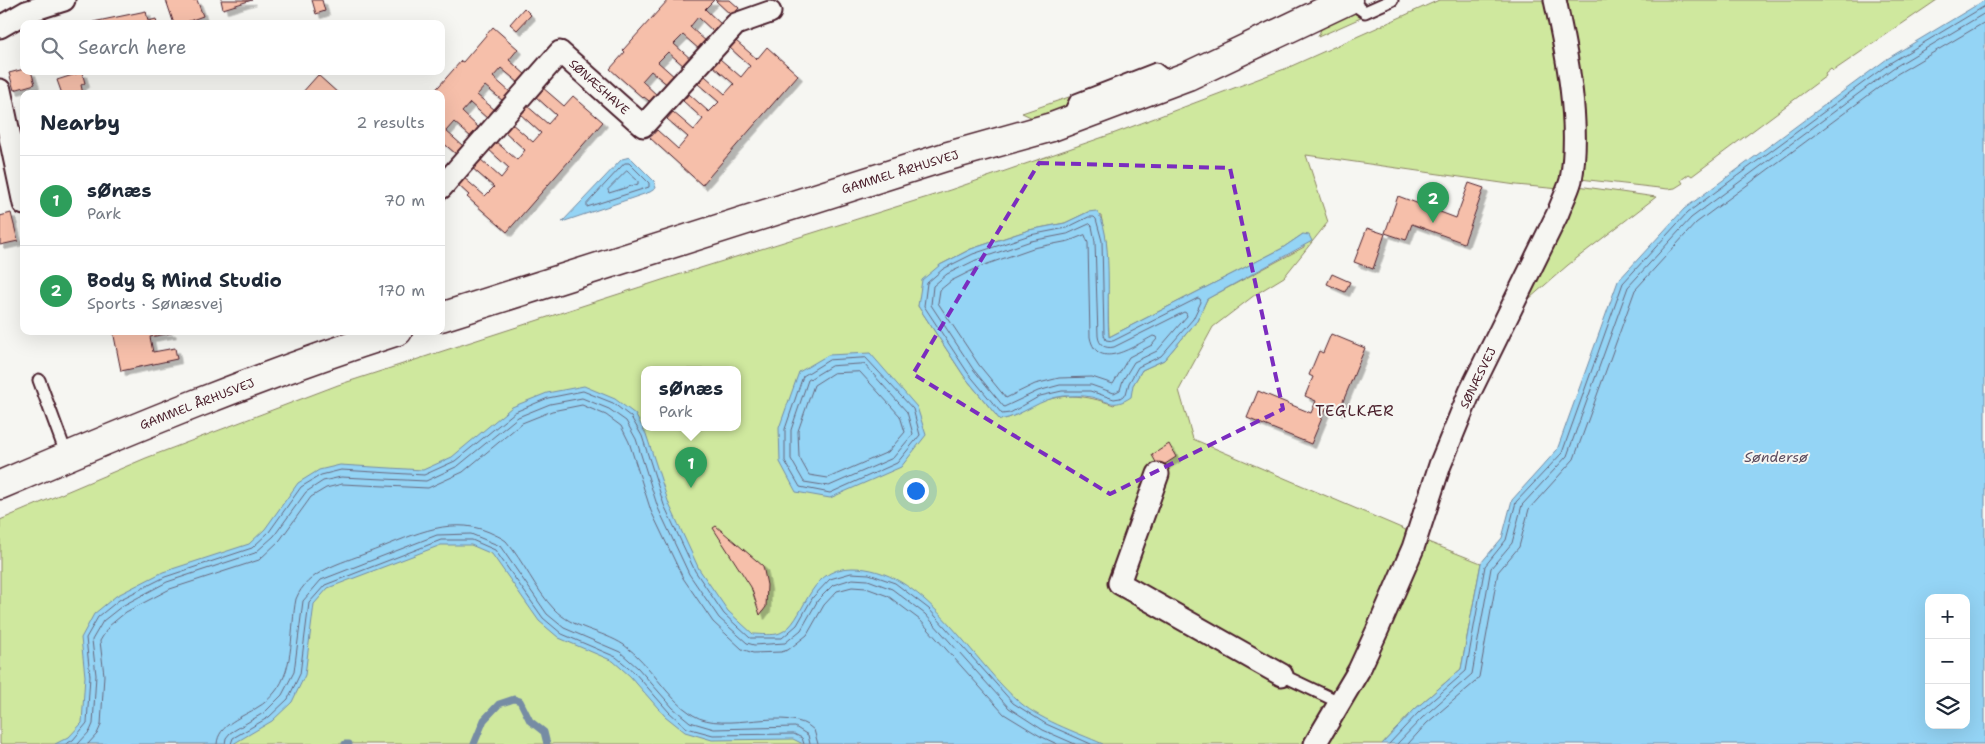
<!DOCTYPE html>
<meta charset="utf-8">
<style>
body{margin:0;font-family:"Shantell Sans",sans-serif;background:#f6f6f7;color:#1f2937}
.controls{position:absolute;right:15px;bottom:15px;display:grid;overflow:hidden;border-radius:10px;box-shadow:0 5px 20px #0002}
.controls button{width:45px;height:45px;display:grid;place-items:center;padding:0;border:0;border-bottom:1px solid #e0e1e3;background:#fff;color:#1f2937;font:25px sans-serif}
.you{position:absolute;left:915px;top:490px;width:18px;height:18px;margin:-12px;border:4px solid #fff;border-radius:50%;background:#1a73e8;box-shadow:0 0 0 8px #1a73e833}
.badge{display:grid;place-items:center;width:32px;height:32px;border-radius:50%;background:#d93025;color:#fff;font-size:16px;font-weight:700}
.pin{position:absolute;translate:-50% -41px;filter:drop-shadow(0 1px 2px #0008)}
.pin::after{content:'';position:absolute;top:26px;width:18px;height:15px;background:inherit;clip-path:polygon(0 0,100% 0,50% 100%)}
.popup{position:absolute;left:641px;top:366px;width:100px;height:65px;box-sizing:border-box;display:grid;place-content:center;border-radius:10px;background:#fff;filter:drop-shadow(0 1px 4px #0005);font-size:16px;white-space:nowrap;color:#747a83}
.popup b{font-size:19px;color:#1f2937}
.popup::after{content:'';position:absolute;left:50%;top:100%;margin-left:-10px;border:10px solid transparent;border-top-color:#fff}
.list{margin:0;padding:0;list-style:none}
h2{display:flex;justify-content:space-between;align-items:center;height:65px;margin:0;padding:0 20px;font-size:21px}
h2 small{font-size:16px;font-weight:400;color:#747a83}
.list li{display:grid;grid-template-columns:32px 1fr auto;gap:15px;align-items:center;box-sizing:border-box;height:90px;padding:0 20px;border-top:1px solid #e0e1e3}
.list b{display:block;font-size:19px;white-space:nowrap}
.list p{margin:0;font-size:16px;white-space:nowrap;color:#747a83}
.list em{font-size:16px;font-style:normal;color:#747a83}
.icon{flex:none;width:28px;height:28px;fill:none;stroke:currentColor;stroke-width:2;stroke-linecap:round;stroke-linejoin:round}
.map{position:relative;flex:none;width:1985px;height:744px;overflow:hidden}
.search{position:absolute;background:#fff;box-shadow:0 5px 20px #0002;left:20px;top:20px;width:425px;height:55px;display:flex;align-items:center;gap:12px;box-sizing:border-box;padding:0 18px;border-radius:10px;color:#747a83;font-size:19px}
.panel{position:absolute;background:#fff;box-shadow:0 5px 20px #0002;left:20px;top:90px;width:425px;height:245px;border-radius:10px}
.map>svg:first-child{display:block}
</style>
<div class="map">
<svg width="1985" height="744" viewBox="0 0 1985 744">
<defs>
<filter id="shadow"><feDropShadow dx="4.5" dy="4.5" stdDeviation="0" flood-color="#0004"/></filter>
</defs>
<rect width="100%" height="100%" fill="#f6f6f2"/>
<filter id="ink" filterUnits="userSpaceOnUse"><feTurbulence type="fractalNoise" baseFrequency=".02" numOctaves="2"/><feDisplacementMap in="SourceGraphic" scale="10" xChannelSelector="R" yChannelSelector="G"/><feConvolveMatrix kernelMatrix="1 2 1 2 8 2 1 2 1" color-interpolation-filters="sRGB"/></filter>
<g filter="url(#ink)">
<g fill="#cfe89e" stroke="#8c8464" fill-rule="evenodd">
<path d="M1439 0H1546C1560 62 1574 126 1560 189L1516 185 1306 155 1328 222 1284 277 1256 294 1213 327 1179 390 1193 439 1406 530 1399 562 1341 692 1307 744H0V520L146 458 338 385 662 280 950 190 1115 133 1287 68ZM1088 212 1101 216 1106 241 1109 337 1281 249 1303 234 1304 247 1207 299 1197 321 1164 360 1142 370 1133 385 1114 405C1083 394 1061 392 1031 406 1020 412 1012 418 1000 420L964 376 918 306 940 265 971 249 1029 230 1065 223ZM645 369H737V427H645Z"/>
<polygon points="1563,0 1937,0 1833,71 1831,69 1825,74 1826,76 1692,176 1689,174 1681,180 1683,183 1675,188 1668,189 1580,179"/>
<polygon points="1352,12 1363,17 1318,37 1323,24"/>
<polygon points="1069,97 1065,108 1035,119 1022,113"/>
<polygon points="1578,186 1656,197 1568,265 1522,305"/>
<polygon points="1423,540 1481,563 1461,669 1414,710 1382,744 1323,744"/>
</g>
<g fill="#94d4f5" stroke="#768ca4" fill-rule="evenodd">
<path d="M1985 0V744H1382L1414 710 1461 669 1481 563 1502 538 1512 500 1557 450 1618 281 1684 209 1887 59ZM1929 598H1966V725H1929Z"/>
<polygon points="630,157 654,181 656,188 650,192 562,222 622,159"/>
<path d="M1096 211C1114 228 1106 310 1109 337L1281 249 1303 234 1309 235 1312 241 1207 299 1197 321 1164 360 1142 370 1133 385 1131 397C1113 409 1109 401 1091 397 1083 395 1073 396 1064 396 1040 398 1023 416 1000 420L964 376 918 306 922 280 940 265 971 249 1029 230 1065 223 1088 212Z"/>
<polygon points="870,353 917,407 926,435 901,467 830,498 796,492 780,462 779,428 799,372 828,355"/>
<path d="M584 386 615 399 635 414 646 434 669 504 699 569 728 611 753 634C760 634 773 636 780 633 806 623 805 568 852 568 923 567 969 657 1016 699 1037 719 1076 732 1103 744H803L793 739 712 740 685 732 665 716 630 676 613 661 559 638 539 621 492 554 471 545H441L328 588 314 604 305 675 292 702 272 721 233 744H55L69 737 82 723 85 676 81 638 94 614 116 596 163 572 249 544 265 529 298 483 319 470 340 465 423 470 452 457 512 407 547 393Z"/>
</g>
<g fill="none" stroke-linecap="round" stroke-linejoin="round">
<g stroke="#68677c" stroke-width="1">
<polygon points="625,163 629,163 649,183 649,187 587,207 587,204"/>
<polygon points="627,171 638,181 638,184 609,193 608,190"/>
<polygon points="1089,217 1094,217 1096,219 1102,241 1104,335 1106,340 1113,341 1198,298 1200,299 1201,302 1193,319 1161,356 1138,367 1129,383 1126,394 1120,398 1114,399 1090,391 1062,391 1040,396 1010,413 1002,414 968,373 924,306 927,283 943,269 973,254 1030,235 1066,228"/>
<path d="M1090 224 1092 226 1095 242 1098 336C1099 345 1105 349 1114 347L1184 312 1186 313 1187 316 1157 351 1134 362 1123 380 1120 390 1114 393 1091 385H1060L1038 391 1004 407 973 369 931 305 933 286 947 274 976 260 1031 241 1067 234Z"/>
<path d="M1085 235 1088 243 1090 337C1097 373 1136 345 1153 336L1156 337 1157 339 1152 345 1129 357 1113 384 1092 377 1059 378 1035 384 1006 398 979 365 938 303 940 290 951 281 979 267 1033 248 1069 241Z"/>
<polygon points="866,358 913,409 920,435 897,463 830,493 800,487 785,461 785,429 803,376 829,360"/>
<polygon points="864,364 907,412 913,434 893,458 829,486 804,482 791,459 791,430 808,380 831,366"/>
<polygon points="860,372 900,416 905,432 888,452 828,478 809,475 799,457 798,431 814,385 833,373"/>
<polyline points="66,744 73,740 87,723 90,676 86,638 98,617 119,600 165,577 252,548 269,532 301,487 321,475 341,470 424,475 455,461 515,412 548,398 583,391 613,403 631,417 642,436 664,505 695,571 724,614 750,638 782,638 797,625 813,597 830,579 851,573 869,574 895,583 929,609 1013,703 1046,724 1091,744"/>
<polyline points="78,744 90,731 93,724 96,675 92,640 103,621 122,606 167,582 255,553 274,536 306,492 323,481 341,477 426,481 458,466 518,417 550,404 582,398 609,409 626,421 636,439 658,508 689,574 719,618 747,643 754,645 785,643 801,630 818,600 833,585 852,579 868,580 892,589 925,614 1009,708 1043,730 1075,744"/>
<polyline points="88,744 97,734 101,725 104,675 100,641 109,626 126,612 170,589 259,560 280,540 311,497 326,488 342,484 428,488 463,472 522,423 552,411 582,405 606,415 621,426 629,442 651,511 683,578 713,622 742,649 753,653 781,652 788,650 807,635 824,605 837,591 852,587 866,588 888,596 920,620 1004,714 1040,736 1057,744"/>
<path d="M217 744C218 724 243 717 258 707 264 704 271 697 275 692 295 668 290 628 296 599 307 571 341 563 367 553 406 539 448 514 489 532 495 535 501 537 506 541 524 562 535 589 554 609 573 629 601 630 624 645 651 664 665 697 693 715 725 735 788 704 814 730L818 744"/>
<polyline points="225,744 226,738 230,733 265,712 282,695 294,672 303,601 321,580 437,535 471,534 500,546 547,614 564,628 620,652 638,668 673,708 690,722 714,729 795,727 808,735 810,744"/>
<polyline points="231,744 233,738 269,717 288,699 300,674 309,603 325,585 441,540 472,540 495,550 543,618 562,634 616,657 634,672 669,712 687,728 713,735 794,734 802,738 804,744"/>
<polyline points="1389,744 1418,713 1466,671 1485,566 1506,540 1516,502 1562,453 1623,283 1687,213 1890,63 1985,6"/>
<polyline points="1397,744 1422,718 1472,674 1491,568 1512,543 1522,505 1567,456 1628,287 1691,218 1893,68 1985,13"/>
<polyline points="1408,744 1427,723 1474,683 1479,677 1498,572 1519,547 1529,509 1574,459 1635,290 1696,223 1897,74 1985,22"/>
</g>
<g stroke="#768ca4" stroke-width="7">
<polyline points="345,744 349,744"/>
<polyline points="474,744 484,720 499,704 514,699 520,701 530,721 544,732 547,744"/>
</g>
</g>
<g fill="#f6bfaa" stroke="#4a1f2b" filter="url(#shadow)">
<polygon points="166,0 197,0 203,16 181,24 174,24"/>
<polygon points="221,0 252,0 223,9"/>
<polygon points="312,0 322,0 325,11 316,14"/>
<polygon points="668,0 714,0 705,9 723,26 716,34 698,17 690,27 707,42 700,50 683,35 674,44 692,60 685,67 668,52 658,62 676,78 669,86 651,71 642,81 659,97 653,104 644,97 643,98 610,69 625,52 623,50"/>
<polygon points="715,0 730,0 739,8 732,16"/>
<polygon points="524,8 531,15 517,30 510,24"/>
<polygon points="146,11 148,21 156,19 157,24 94,24 93,22"/>
<polygon points="493,27 518,49 509,60 526,75 519,83 501,68 493,77 510,92 503,101 485,86 477,95 495,110 488,119 470,103 462,112 479,128 471,137 454,122 446,131 463,146 456,154 441,141 441,94 432,94 461,61 463,62"/>
<polygon points="736,41 757,59 767,47 798,75 702,185 650,138 657,130 678,149 688,137 667,119 673,112 694,130 703,119 683,101 689,94 709,112 719,102 698,84 705,76 725,94 734,84 713,66 720,59 741,77 750,66 730,48"/>
<polygon points="24,69 24,71 31,71 35,84 14,90 9,73"/>
<polygon points="82,72 85,83 81,85 83,94 62,94 57,80"/>
<polygon points="318,75 339,94 301,94"/>
<polygon points="542,87 564,106 573,96 603,122 507,232 467,197 469,195 457,184 463,177 485,196 494,187 471,167 479,158 501,178 509,168 488,149 495,141 517,160 525,150 504,131 511,123 533,142 541,133 519,113 526,105 548,124 556,115 535,96"/>
<polygon points="1469,183 1484,188 1464,243 1412,224 1406,240 1385,233 1398,196 1456,218"/>
<polygon points="11,213 18,241 0,245 0,216"/>
<polygon points="1367,228 1385,234 1373,269 1354,262"/>
<polygon points="1332,274 1350,282 1345,292 1327,284"/>
<polygon points="113,331 171,331 172,333 150,337 153,352 175,348 177,359 121,371"/>
<polygon points="1331,334 1365,348 1339,411 1327,406 1311,444 1247,418 1258,391 1311,413 1316,401 1305,396 1313,377 1309,375 1319,351 1323,353"/>
<polygon points="1169,444 1176,457 1159,468 1152,455"/>
<polygon points="716,526 763,566 767,585 766,607 760,615 751,587 713,528"/>
</g>
<g fill="none" stroke-linecap="round" stroke-linejoin="round">
<defs>
<g id="lane">
<polyline points="1348,0 1365,12 1392,0"/>
<polyline points="1068,116 1076,100 1156,69 1172,81"/>
<polyline points="39,380 67,456"/>
<polyline points="1282,675 1341,703"/>
</g>
<g id="street">
<polyline points="0,27 26,12 64,0"/>
<polyline points="0,90 24,204"/>
<polyline points="441,188 560,52 643,126 736,24 770,12"/>
<polyline points="1158,474 1119,583 1282,675"/>
<path d="M1315 744 1359 670 1377 631 1413 548 1440 465 1470 392 1558 213C1562 202 1568 191 1571 180 1581 125 1567 54 1555 0"/>
</g>
<g id="secondary">
<polyline points="441,317 945,157 1052,127 1188,76 1348,0"/>
<path d="M0 485C131 429 263 374 398 331"/>
</g>
</defs>
<use href="#lane" stroke="#4a1f2b" stroke-width="15"/>
<use href="#street" stroke="#4a1f2b" stroke-width="25"/>
<use href="#secondary" stroke="#4a1f2b" stroke-width="31"/>
<use href="#lane" stroke="#f6f6f2" stroke-width="11"/>
<use href="#street" stroke="#f6f6f2" stroke-width="21"/>
<use href="#secondary" stroke="#f6f6f2" stroke-width="28"/>
</g>
</g>
<path fill="none" stroke="#7b2cbf" stroke-width="4" stroke-dasharray="10 6" stroke-linejoin="round" d="M1039 163 1230 168 1283 409 1110 494 913 374Z"/>
<g text-anchor="middle" dominant-baseline="central" stroke-width="4" stroke-linejoin="round" paint-order="stroke">
<g font-size="12" fill="#4a1f2b" stroke="#f6f6f2">
<text transform="translate(599 87) rotate(42)">SØNÆSHAVE</text>
<text transform="translate(900 172) rotate(-17)">GAMMEL ÅRHUSVEJ</text>
<text transform="translate(1478 378) rotate(-64)">SØNÆSVEJ</text>
<text transform="translate(197 404) rotate(-21)">GAMMEL ÅRHUSVEJ</text>
</g>
<g font-size="14" font-style="italic" fill="#5c4c5e" stroke="#f6f6f2">
<text x="1776" y="457">Søndersø</text>
</g>
<g font-size="15" letter-spacing="1" fill="#4a1f2b" stroke="#f6f6f2">
<text x="1355" y="411">TEGLKÆR</text>
</g>
</g>
</svg>
<div class="controls">
<button>+</button>
<button>−</button>
<button><svg class="icon" aria-label="layers" viewBox="0 0 24 24"><path d="M12 4l9 5-9 5-9-5zM3 14l9 5 9-5"/></svg></button>
</div>
<div class="you"></div>
<div class="pin badge" style="left:691px;top:488px;background:#2e9e5b">1</div>
<div class="popup"><b>sØnæs</b>Park</div>
<div class="pin badge" style="left:1433px;top:223px;background:#2e9e5b">2</div>
<div class="search"><svg class="icon" aria-label="search" viewBox="0 0 24 24"><circle cx="10" cy="10" r="6"/><path d="M15 15l6 6"/></svg>Search here</div>
<section class="panel">
<h2>Nearby<small>2 results</small></h2>
<ul class="list">
<li><span class="badge" style="background:#2e9e5b">1</span><div><b>sØnæs</b><p>Park</p></div><em>70 m</em></li>
<li><span class="badge" style="background:#2e9e5b">2</span><div><b>Body &amp; Mind Studio</b><p>Sports · Sønæsvej</p></div><em>170 m</em></li>
</ul>
</section>
</div>
